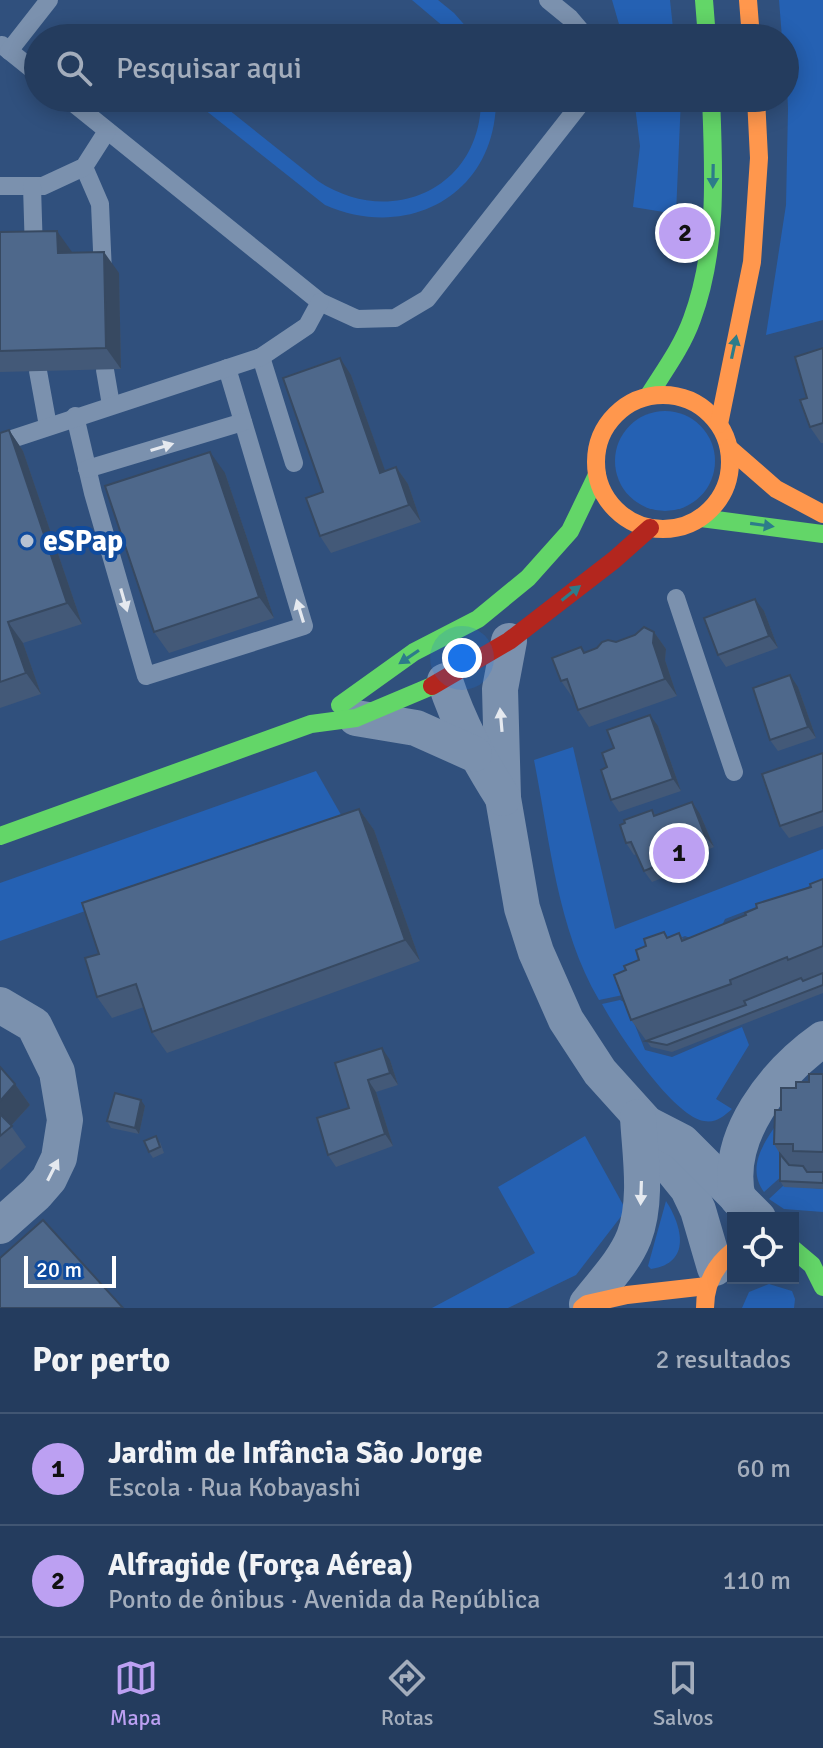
<!DOCTYPE html>
<html lang="pt">
<meta charset="utf-8">
<style>
body{margin:0;font-family:Signika,sans-serif;background:#304767;color:#f1f3f6}
.controls{position:absolute;right:24px;bottom:24px;display:grid;overflow:hidden;border-radius:0px;box-shadow:0 4px 20px #0003}
.controls button{width:72px;height:72px;display:grid;place-items:center;padding:0;border:0;border-bottom:2px solid #415673;background:#243c5e;color:#f1f3f6;font:40px sans-serif}
.scale{position:absolute;left:24px;bottom:20px;width:92px;box-sizing:border-box;padding-left:8px;border:4px solid #fff;border-top:0;font-size:22px;line-height:28px;white-space:nowrap;color:#fff;-webkit-text-stroke:6px #104b9d;paint-order:stroke}
.you{position:absolute;left:462px;top:658px;width:28px;height:28px;margin:-20px;border:6px solid #fff;border-radius:50%;background:#1a73e8;box-shadow:0 0 0 12px #1a73e833}
.badge{display:grid;place-items:center;width:52px;height:52px;border-radius:50%;background:#bca0f2;color:#111;font-size:26px;font-weight:700}
.pin{position:absolute;translate:-50% -50%;border:4px solid #fff;box-shadow:0 2px 8px #0006}
.list{margin:0;padding:0;list-style:none}
h2{display:flex;justify-content:space-between;align-items:center;height:104px;margin:0;padding:0 32px;font-size:34px}
h2 small{font-size:26px;font-weight:400;color:#a3adbc}
.list li{display:grid;grid-template-columns:52px 1fr auto;gap:24px;align-items:center;box-sizing:border-box;height:112px;padding:0 32px;border-top:2px solid #415673}
.list b{display:block;font-size:30px;white-space:nowrap}
.list p{margin:0;font-size:26px;white-space:nowrap;color:#a3adbc}
.list em{font-size:26px;font-style:normal;color:#a3adbc}
.icon{flex:none;width:44px;height:44px;fill:none;stroke:currentColor;stroke-width:2;stroke-linecap:round;stroke-linejoin:round}
.map{position:relative;flex:none;width:823px;height:1308px;overflow:hidden}
.search{position:absolute;background:#243c5e;box-shadow:0 4px 20px #0003;left:24px;right:24px;top:24px;height:88px;display:flex;align-items:center;gap:20px;box-sizing:border-box;padding:0 28px;border-radius:44px;color:#a3adbc;font-size:30px}
.sheet{height:328px;background:#243c5e}
nav{display:flex;justify-content:space-around;align-items:center;box-sizing:border-box;height:112px;border-top:2px solid #415673;background:#243c5e;font-size:22px;color:#a3adbc}
nav a{display:grid;justify-items:center;gap:4px}
nav .on{color:#bca0f2}
.map>svg:first-child{display:block}
</style>
<div class="map">
<svg width="823" height="1308" viewBox="0 0 823 1308">
<rect width="100%" height="100%" fill="#30507d"/>
<g fill="#2561b3">
<polygon points="412,0 438,0 454,13 476,38 457,38"/>
<polygon points="612,0 670,0 674,38 623,38"/>
<polygon points="779,0 823,0 823,320 766,335 786,205 788,109 785,38 782,38"/>
<path d="M190 98H214L318 181C390 229 482 189 481 98H496C497 194 409 242 325 205Z"/>
<polygon points="634,98 681,98 676,214 633,207 640,146"/>
<circle cx="665" cy="461" r="50"/>
<path d="M573 747 615 929 823 849V881L725 919 717 936 700 942 685 936 662 945 623 995 599 1000C557 928 550 841 534 760Z"/>
<polygon points="316,771 344,820 0,941 0,883"/>
<path d="M620 1000 626 1003 645 1050 672 1057 742 1027 749 1045 716 1099 732 1109C723 1117 716 1123 704 1121 673 1116 617 1032 602 1004Z"/>
<path d="M787 1109 784 1174 764 1192C743 1163 771 1134 787 1109Z"/>
<polygon points="585,1136 626,1210 576,1275 508,1308 432,1308 535,1253 498,1187"/>
<polygon points="784,1185 823,1189 823,1212 784,1209 769,1199"/>
<path d="M666 1201C682 1226 692 1263 651 1269L648 1266Z"/>
<polygon points="769,1284 792,1291 795,1299 794,1308 742,1308 749,1292"/>
</g>
<g fill="none" stroke-linecap="round" stroke-linejoin="round">
<g stroke="#7b91ae" stroke-width="18">
<polyline points="548,0 570,18 587,38"/>
<polyline points="2,45 38,74"/>
<polyline points="9,51 49,0"/>
<polyline points="67,98 320,302 357,319 395,318 427,299 585,98"/>
<polyline points="84,167 100,204 103,273"/>
<polyline points="0,186 43,186 84,167 107,131"/>
<polyline points="32,186 34,253"/>
<polyline points="261,357 294,463"/>
<polyline points="105,370 111,405"/>
<polyline points="38,371 48,426"/>
<polyline points="75,416 93,493 146,676 304,626 227,368"/>
<polyline points="0,443 261,357 307,326 320,302"/>
<polyline points="87,469 243,422"/>
<polyline points="676,598 734,772"/>
</g>
<g stroke="#7b91ae" stroke-width="36">
<polyline points="509,641 500,689 503,798 522,908 536,952 566,1020 600,1072 646,1123 671,1168 688,1189 698,1210 715,1268"/>
<path d="M445 681C459 724 479 760 503 798"/>
<polyline points="356,718 416,728 474,754"/>
<polyline points="0,1005 34,1025 57,1072 65,1120 59,1158 49,1179 36,1194 0,1226"/>
<polyline points="647,1124 682,1142 758,1218"/>
<path d="M738 1199C723 1137 775 1073 823 1039"/>
<path d="M587 1304C603 1283 624 1262 634 1237 648 1200 640 1155 638 1117"/>
</g>
<g stroke="#63d668" stroke-width="18">
<polyline points="704,0 707,38"/>
<path d="M649 395C664 371 682 347 692 319 718 249 714 172 711 98"/>
<polyline points="701,518 823,534"/>
<polyline points="340,705 414,652 478,619 528,578 570,531 597,475"/>
<polyline points="0,836 311,724 356,718 432,686"/>
<polyline points="793,1249 812,1265 823,1287"/>
</g>
<g stroke="#ff974d" stroke-width="18">
<polyline points="748,0 751,38"/>
<circle cx="663" cy="462" r="67"/>
<polyline points="719,424 752,262 759,158 756,98"/>
<polyline points="729,448 776,489 823,514"/>
<polyline points="582,1308 587,1304 627,1295 707,1286"/>
<path d="M705 1308C705 1284 714 1266 733 1251"/>
</g>
<polyline stroke="#b3261e" stroke-width="18" points="432,686 509,641 614,560 650,528"/>
</g>
<g fill="#435978">
<polygon points="0,232 72,253 119,273 121,369 0,372"/>
<polygon points="823,348 823,443 821,443 810,427 807,398"/>
<polygon points="351,375 385,471 396,467 408,484 421,522 331,553 320,536 323,492"/>
<polygon points="9,430 23,451 82,624 23,643 41,694 0,708 0,433"/>
<polygon points="225,473 274,618 169,653 154,632"/>
<polygon points="764,611 778,648 726,667 718,655"/>
<polygon points="654,632 666,649 665,660 677,696 589,727 578,710 573,698 561,681 586,653 616,642"/>
<polygon points="798,687 816,738 778,751 770,740"/>
<polygon points="658,726 681,791 619,812 611,800 607,767 614,748"/>
<polygon points="823,753 823,826 789,838 780,826"/>
<polygon points="359,809 374,830 420,961 167,1053 152,1032 144,1007 112,1018 97,997 99,954"/>
<polygon points="652,810 656,816 700,814 714,847 700,853 704,862 652,882 644,871 637,854 634,855 626,843"/>
<polygon points="823,879 823,993 672,1052 651,1047 631,1020 626,970 668,938 679,933 684,940 746,915 811,887"/>
<polygon points="390,1060 398,1085 376,1092 393,1146 336,1167 328,1155 349,1108 335,1063"/>
<polygon points="0,1067 15,1084 30,1105 11,1126 26,1147 0,1170"/>
<polygon points="823,1074 823,1189 784,1187 780,1181 780,1154 774,1144 781,1110 796,1088"/>
<polygon points="145,1106 139,1134 111,1128 107,1121"/>
<polygon points="160,1142 164,1153 153,1158 149,1152"/>
</g>
<g fill="#374961">
<polygon points="57,231 72,252 58,253"/>
<polygon points="104,252 119,273 121,369 106,348"/>
<polygon points="340,358 351,375 392,490 380,473"/>
<polygon points="9,430 23,451 82,624 67,603"/>
<polygon points="210,452 225,473 274,618 259,597"/>
<polygon points="396,467 408,484 421,522 409,505"/>
<polygon points="755,599 764,611 778,648 769,636"/>
<polygon points="8,622 23,643 41,694 26,673"/>
<polygon points="654,632 666,649 665,660 677,696 665,679 653,643"/>
<polygon points="790,675 798,687 816,738 808,727"/>
<polygon points="650,715 658,726 681,791 673,779"/>
<polygon points="692,802 700,814 714,847 705,836"/>
<polygon points="359,809 374,830 420,961 405,940"/>
<polygon points="692,841 700,853 704,862 696,850"/>
<polygon points="382,1048 390,1060 398,1085 390,1073"/>
<polygon points="368,1080 376,1092 393,1146 385,1134"/>
<polygon points="15,1084 30,1105 9,1128 0,1116 0,1101"/>
<polygon points="141,1100 145,1106 139,1134 135,1128"/>
</g>
<g fill="#4e688b" stroke="#374961" stroke-width="2">
<polygon points="57,231 58,253 104,252 106,348 0,351 0,232"/>
<polygon points="823,348 823,423 810,427 800,400 807,398 795,357"/>
<polygon points="340,358 380,473 396,467 409,505 320,536 306,498 323,492 283,378"/>
<polygon points="9,430 67,603 8,622 26,673 0,682 0,433"/>
<polygon points="210,452 259,597 154,632 105,486"/>
<polygon points="755,599 769,636 718,655 704,618"/>
<polygon points="644,627 654,632 653,643 665,679 578,710 567,679 561,681 552,658 581,647 584,653 597,648 602,642 608,640 616,642 635,635"/>
<polygon points="790,675 808,727 770,740 753,688"/>
<polygon points="650,715 673,779 611,800 601,770 607,767 602,753 614,748 607,730"/>
<polygon points="823,753 823,811 780,826 762,774"/>
<polygon points="692,802 705,836 692,841 696,850 644,871 631,842 626,843 620,825 625,823 624,820 652,810 654,816"/>
<polygon points="359,809 405,940 152,1032 136,984 97,997 85,958 99,954 82,903"/>
<polygon points="823,879 823,946 788,960 787,957 730,980 731,984 631,1020 614,975 626,970 624,966 639,960 636,950 646,946 644,939 664,932 667,938 679,933 682,941 746,915 745,913 757,908 756,904 811,887 810,884"/>
<polygon points="823,973 823,985 667,1045 646,1041 746,1005 744,1001 801,978 803,981"/>
<polygon points="382,1048 390,1073 368,1080 385,1134 328,1155 317,1118 349,1108 335,1063"/>
<polygon points="0,1067 15,1084 0,1101"/>
<polygon points="809,1074 823,1074 823,1152 793,1151 793,1144 774,1144 775,1110 781,1110 781,1088 796,1088 796,1082 809,1082"/>
<polygon points="115,1093 141,1100 135,1128 107,1121"/>
<polygon points="0,1114 12,1126 0,1136"/>
<polygon points="156,1136 160,1147 149,1152 144,1141"/>
<polygon points="780,1154 789,1165 803,1166 807,1172 823,1172 823,1183 780,1181"/>
<polygon points="43,1220 123,1308 0,1308 0,1258"/>
</g>
<defs><path id="oneway-solid" d="M-6-.8H1V-3.2L6.5 0L1 3.2V.8H-6Z" transform="scale(2)"/></defs>
<g fill="#2d7c8a">
<use href="#oneway-solid" transform="translate(713 176) rotate(91)"/>
<use href="#oneway-solid" transform="translate(734 347) rotate(-78)"/>
<use href="#oneway-solid" transform="translate(762 525) rotate(8)"/>
<use href="#oneway-solid" transform="translate(571 593) rotate(-38)"/>
<use href="#oneway-solid" transform="translate(409 657) rotate(146)"/>
</g>
<g fill="#e5e9ef">
<use href="#oneway-solid" transform="translate(162 447) rotate(-17)"/>
<use href="#oneway-solid" transform="translate(124 600) rotate(74)"/>
<use href="#oneway-solid" transform="translate(300 611) rotate(-107)"/>
<use href="#oneway-solid" transform="translate(501 720) rotate(-95)"/>
<use href="#oneway-solid" transform="translate(53 1170) rotate(-63)"/>
<use href="#oneway-solid" transform="translate(641 1193) rotate(92)"/>
</g>
<circle fill="#b7c2d2" stroke="#104b9d" stroke-width="3" cx="27" cy="541" r="8"/>
<g text-anchor="middle" dominant-baseline="central" stroke-width="8" stroke-linejoin="round" paint-order="stroke">
<g font-size="30" font-weight="bold" fill="#fff" stroke="#104b9d" text-anchor="start">
<text x="43" y="541">eSPap</text>
</g>
</g>
</svg>
<div class="controls">
<button><svg class="icon" aria-label="locate" viewBox="0 0 24 24"><circle cx="12" cy="12" r="6"/><path d="M12 2v4M12 18v4M2 12h4M18 12h4"/></svg></button>
</div>
<div class="scale">20 m</div>
<div class="you"></div>
<div class="pin badge" style="left:679px;top:853px">1</div>
<div class="pin badge" style="left:685px;top:233px">2</div>
<div class="search"><svg class="icon" aria-label="search" viewBox="0 0 24 24"><circle cx="10" cy="10" r="6"/><path d="M15 15l6 6"/></svg>Pesquisar aqui</div>
</div>
<section class="sheet">
<h2>Por perto<small>2 resultados</small></h2>
<ul class="list">
<li><span class="badge">1</span><div><b>Jardim de Infância São Jorge</b><p>Escola · Rua Kobayashi</p></div><em>60 m</em></li>
<li><span class="badge">2</span><div><b>Alfragide (Força Aérea)</b><p>Ponto de ônibus · Avenida da República</p></div><em>110 m</em></li>
</ul>
</section>
<nav>
<a class="on"><svg class="icon" aria-label="map" viewBox="0 0 24 24"><path d="M3 6l6-2 6 2 6-2v14l-6 2-6-2-6 2zM9 4v14M15 6v14"/></svg>Mapa</a>
<a><svg class="icon" aria-label="directions" viewBox="0 0 24 24"><path d="M12 3l9 9-9 9-9-9zM9 14v-3h6M13 9l2 2-2 2"/></svg>Rotas</a>
<a><svg class="icon" aria-label="saved" viewBox="0 0 24 24"><path d="M7 4h10v16l-5-4-5 4z"/></svg>Salvos</a>
</nav>
